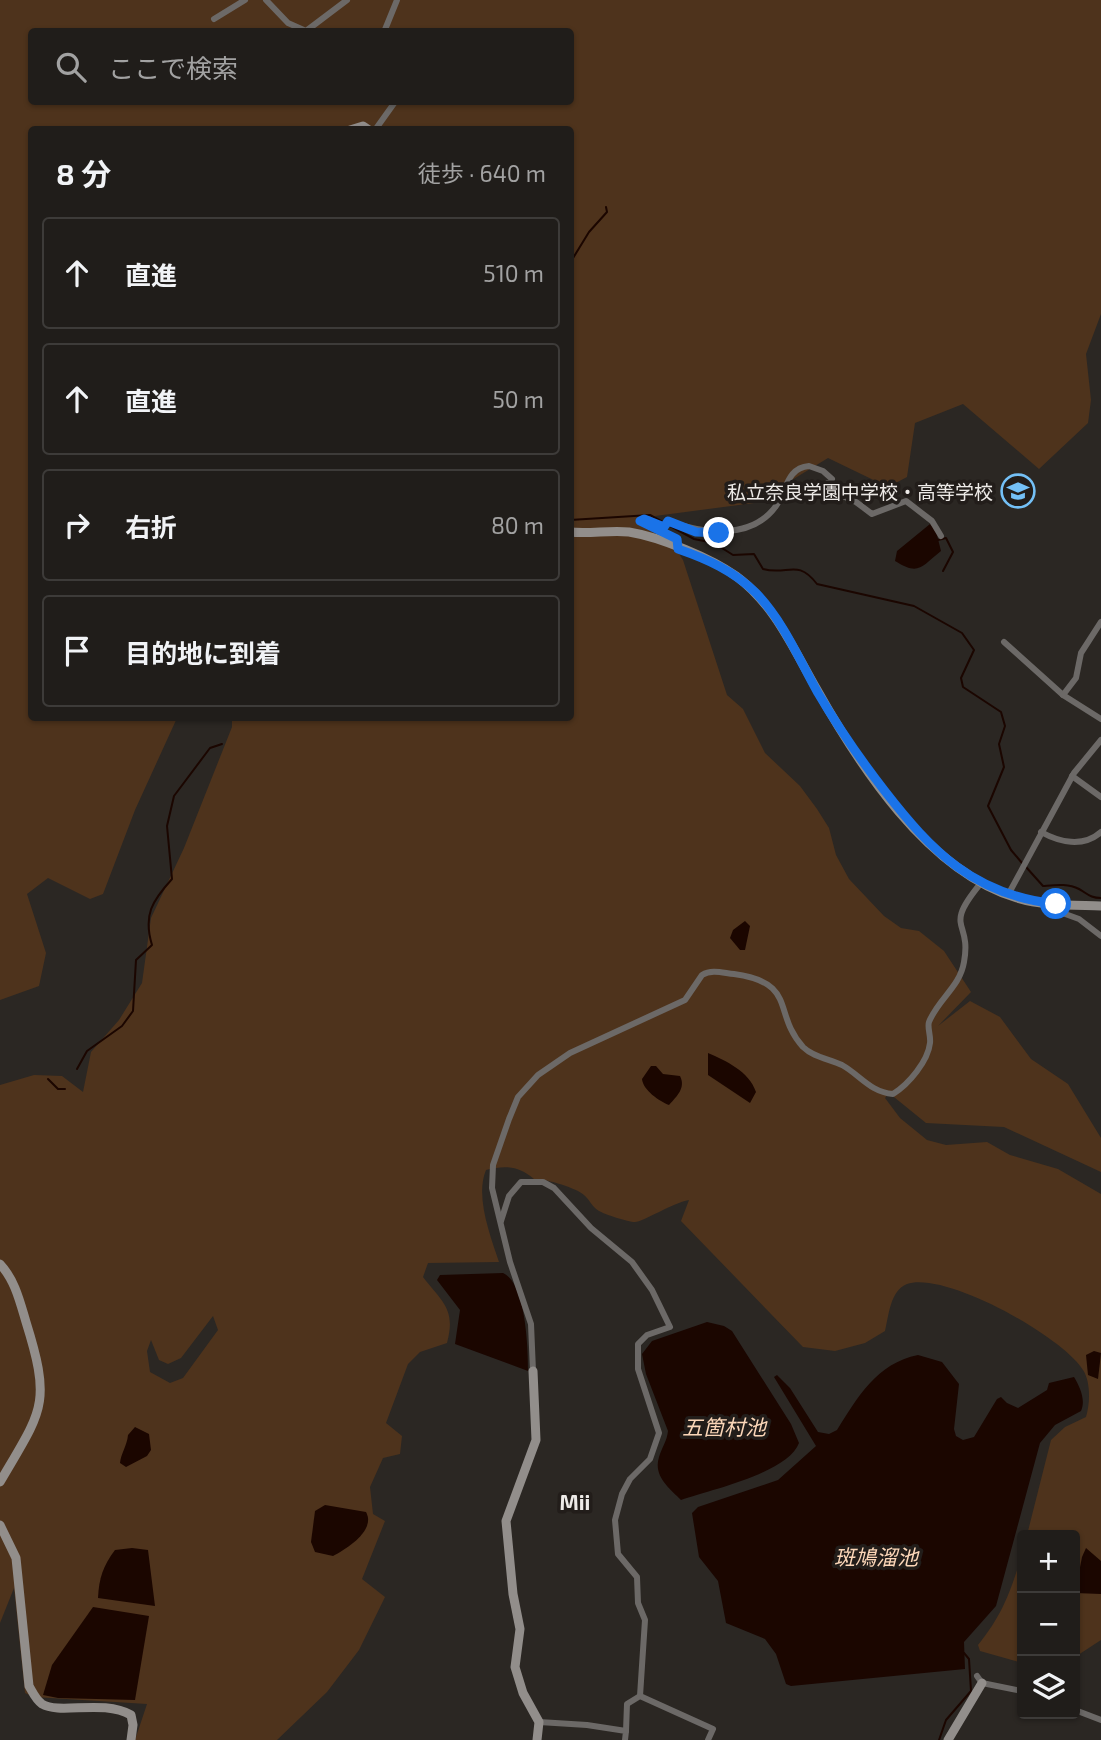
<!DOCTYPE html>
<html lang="ja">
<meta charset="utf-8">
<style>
body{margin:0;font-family:"Exo 2","Noto Sans JP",sans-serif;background:#282623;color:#f1f3f6}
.controls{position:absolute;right:21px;bottom:21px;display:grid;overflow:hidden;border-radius:7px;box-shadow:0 2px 5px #0004}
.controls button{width:63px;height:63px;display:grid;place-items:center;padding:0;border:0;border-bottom:2px solid #3d3b39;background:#201d1a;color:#f1f3f6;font:35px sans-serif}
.stop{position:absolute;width:21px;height:21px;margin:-16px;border:5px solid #1a73e8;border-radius:50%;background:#fff}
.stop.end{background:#1a73e8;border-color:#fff;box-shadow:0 2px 7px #0008}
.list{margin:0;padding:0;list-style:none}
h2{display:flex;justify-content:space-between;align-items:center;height:91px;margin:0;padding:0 28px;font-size:30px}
h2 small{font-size:23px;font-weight:400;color:#a2a2a2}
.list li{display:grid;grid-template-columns:46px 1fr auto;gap:21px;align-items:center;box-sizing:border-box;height:112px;margin:0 14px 14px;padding:0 14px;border:2px solid #3d3b39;border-radius:7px}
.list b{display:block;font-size:26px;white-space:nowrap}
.list em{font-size:23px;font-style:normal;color:#a2a2a2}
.icon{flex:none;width:38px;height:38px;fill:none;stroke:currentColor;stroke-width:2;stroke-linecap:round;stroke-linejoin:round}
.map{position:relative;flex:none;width:1101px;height:1740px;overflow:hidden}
.search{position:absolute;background:#201d1a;box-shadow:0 2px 5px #0004;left:28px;top:28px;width:546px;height:77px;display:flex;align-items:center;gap:18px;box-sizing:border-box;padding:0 24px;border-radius:7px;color:#a2a2a2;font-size:26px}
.panel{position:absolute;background:#201d1a;box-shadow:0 2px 5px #0004;left:28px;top:126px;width:546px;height:595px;border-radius:7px}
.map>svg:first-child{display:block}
</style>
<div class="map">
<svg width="1101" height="1740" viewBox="0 0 1101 1740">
<rect width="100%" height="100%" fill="#2b2723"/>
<g fill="#4e331c" fill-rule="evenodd">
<path d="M0 0H1101V314L1086 354 1091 400 1088 423 1039 469 963 404 915 423 907 477 888 487 828 458 754 503 655 516 683 560 727 695 743 709 765 753 800 786 817 809 829 828 836 855 849 879 884 916 901 928 919 931 944 951 971 992 938 1026 970 1001 1000 1017 1031 1059 1068 1084 1101 1138V1172L1004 1127 926 1123 889 1093 885 1098 900 1118 927 1140 946 1145 987 1142 1010 1155 1058 1169 1101 1194V1640L1075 1657V1535H1027L1051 1440 1065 1427 1086 1417C1090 1404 1091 1382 1083 1370 1063 1337 946 1271 907 1284 890 1291 889 1315 885 1331L865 1343 835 1351 803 1347 681 1221 689 1200C672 1203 643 1222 635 1222 628 1222 604 1214 599 1211 593 1208 589 1199 584 1195 577 1188 544 1178 534 1179 518 1166 506 1165 486 1170 475 1196 490 1235 499 1262L428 1263 423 1277C443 1303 456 1309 447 1343L420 1352 408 1364 386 1423 402 1436 400 1454 383 1458 370 1487 373 1514 385 1521 362 1579 385 1597 359 1650 327 1692 277 1740H135L147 1704 34 1697 25 1693 14 1588 0 1623V1085L34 1075 62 1076 83 1092 91 1052 119 1020 142 983 151 918 184 848 232 727V718H570V130H32V718H177L135 810 103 894 90 899 48 878 27 894 46 953 39 986 0 1000ZM32 32H570V102H32ZM213 1316 218 1330 183 1378 170 1383 150 1372 147 1351 151 1340 159 1360 168 1364 181 1358Z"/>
<path d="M1022 1553V1663L980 1651 978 1645C1002 1616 1012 1589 1022 1553Z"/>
</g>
<g fill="#1b0600">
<path d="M930 524 936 531 941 551C921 567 919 576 895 561L897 551Z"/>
<polygon points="745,921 750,926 745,950 740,950 730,938 733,930"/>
<path d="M708 1053C726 1061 749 1071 756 1092L750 1103 708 1075Z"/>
<path d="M651 1066H656L663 1074 680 1076C686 1088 677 1096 669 1105 659 1101 643 1090 642 1079Z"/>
<path d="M503 1273C526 1283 528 1348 528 1371L455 1344 460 1310 437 1280 440 1275Z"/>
<path d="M707 1322 724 1326 732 1331 791 1424 799 1443C788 1473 710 1490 681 1500 669 1488 653 1476 659 1457 662 1447 667 1441 668 1431L646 1374 642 1354 652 1341Z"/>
<polygon points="1094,1351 1101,1353 1098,1379 1088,1375 1086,1355"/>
<path d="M918 1355 942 1362 959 1384 954 1429 956 1436 963 1440 974 1437 997 1399 1001 1397 1007 1403 1018 1408 1047 1390 1049 1383 1074 1377C1080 1387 1086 1400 1081 1411L1055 1425 1040 1443 996 1606 964 1642 965 1669 791 1686 786 1684 776 1654 765 1639 726 1623 718 1581 699 1557 692 1513 698 1507 778 1480 816 1446 774 1377 777 1375 790 1388 818 1432 829 1434 837 1430C857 1398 877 1363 918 1355Z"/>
<path d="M135 1427 149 1434 151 1450 147 1456 126 1467 120 1463C121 1453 127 1446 128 1435Z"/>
<path d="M325 1505 366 1512C376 1530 348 1548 333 1556L315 1552 311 1542 315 1511Z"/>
<path d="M132 1548 148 1550 155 1606 98 1598C99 1578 103 1566 115 1550Z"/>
<polygon points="1086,1548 1101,1561 1101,1594 1075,1593 1082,1557"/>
<polygon points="93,1607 149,1616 135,1700 58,1698 43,1695 52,1665"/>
</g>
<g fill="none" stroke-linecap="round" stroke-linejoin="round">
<g stroke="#1b0600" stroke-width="2">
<polyline points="570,263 589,232 607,212 606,207"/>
<path d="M570 520 650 515 694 539 714 543 733 555 754 554 763 569C788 576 797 558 817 584L914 606 962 633 974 650 961 678 963 687 1001 712 1005 726 999 744 1004 767 988 806 1011 850 1022 863"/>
<polyline points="938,540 946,538 953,552 943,571"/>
<path d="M1026 867 1043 886C1055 885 1068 883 1079 889 1088 894 1090 898 1101 898"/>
<path d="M77 1069 87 1051 122 1026 133 1011 136 960 152 945C143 915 152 901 172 879L167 826 174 796 210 748 222 744"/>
<polyline points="48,1079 58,1089 65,1089"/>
<polyline points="939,1740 946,1720 971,1691 969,1659 964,1653"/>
</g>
<g stroke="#6c6967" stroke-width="6">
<polyline points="266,0 288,23 306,31 347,0"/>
<polyline points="214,19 245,0"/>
<polyline points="384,32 397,0"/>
<polyline points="375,130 395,102"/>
<path d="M678 549 677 539 640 521 644 519 664 527 668 521C702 533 751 541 776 506 787 491 786 468 809 466L823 471 832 479 823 487 856 502 872 514 906 501 932 521 941 536"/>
<polyline points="1004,642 1063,695 1101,719"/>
<polyline points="1063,695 1076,678 1081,653 1101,622"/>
<polyline points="1072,776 1101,797"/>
<path d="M1041 832C1059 842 1083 848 1101 832"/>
<polyline points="1008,895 1074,773 1101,740"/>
<polyline points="1046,907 1079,919 1101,936"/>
<polyline points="501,1221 509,1196 521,1182 543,1182 554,1188 591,1228 632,1262 652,1290 670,1327 647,1335 638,1344 638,1369 659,1433 650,1459 630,1479 622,1494 615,1520 618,1554 637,1577 638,1603 645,1620 640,1696"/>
<path d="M533 1371 531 1324 510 1262 492 1188 493 1165 509 1119 518 1097 538 1075 570 1053 685 1000 702 975C712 969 723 973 734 974 798 983 772 1013 803 1047 813 1057 829 1059 842 1065 860 1075 870 1092 893 1094 909 1084 928 1061 930 1043 931 1036 927 1027 929 1022 938 999 960 987 964 962 972 919 942 930 981 883"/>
<polyline points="977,1676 982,1683 1022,1691"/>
<polyline points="1075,1710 1101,1720"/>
<polyline points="539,1722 587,1725 626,1731 625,1740"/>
<polyline points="626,1731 627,1704 640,1696 713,1729 708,1740"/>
</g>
<g stroke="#928e8b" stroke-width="9">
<polyline points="350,130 363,126 369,130"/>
<path d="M570 532C590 534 610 530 629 532 660 537 711 558 736 576 774 604 793 648 816 688 859 765 927 871 1017 898 1043 906 1073 905 1101 906"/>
<path d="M0 1264C15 1280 20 1302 26 1322 52 1405 42 1410 0 1482"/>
<polyline points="533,1371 536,1440 506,1521 513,1594 520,1629 515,1667 523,1693 539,1722 537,1740"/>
<path d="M0 1525 16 1558 29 1686C33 1693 36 1700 42 1704 60 1715 103 1699 131 1715L133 1725 131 1740"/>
<polyline points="948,1740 982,1683"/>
</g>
</g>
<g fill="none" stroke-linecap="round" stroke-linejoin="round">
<path stroke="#1a73e8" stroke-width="9" d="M719 533 696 532 668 521 664 527 644 519 640 521 677 539 678 549C707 559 734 571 756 593 783 621 799 659 818 693 838 727 860 759 884 790 932 852 974 895 1056 904"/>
</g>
<defs>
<symbol id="school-ring" viewBox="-11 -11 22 22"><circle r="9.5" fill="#221d1a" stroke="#74c0f6" stroke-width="1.5"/><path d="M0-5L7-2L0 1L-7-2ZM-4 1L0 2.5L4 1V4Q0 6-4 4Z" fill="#74c0f6"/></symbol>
</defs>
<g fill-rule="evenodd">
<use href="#school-ring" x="999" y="472" width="38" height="38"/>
</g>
<g text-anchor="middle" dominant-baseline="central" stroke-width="7" stroke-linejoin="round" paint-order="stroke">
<g font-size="19" fill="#edeae7" stroke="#221d1a" text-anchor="end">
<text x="993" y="491">私立奈良学園中学校・高等学校</text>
</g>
<g font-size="21" font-style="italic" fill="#fbd6b8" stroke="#221d1a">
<text x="724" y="1426">五箇村池</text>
<text x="876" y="1556">斑鳩溜池</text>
</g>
<g font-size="21" font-weight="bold" fill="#edeae7" stroke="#221d1a">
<text x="575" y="1501">Mii</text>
</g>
</g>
</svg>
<div class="controls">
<button>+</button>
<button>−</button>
<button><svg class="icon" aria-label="layers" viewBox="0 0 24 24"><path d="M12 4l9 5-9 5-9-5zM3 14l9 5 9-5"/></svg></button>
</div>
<div class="stop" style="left:1056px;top:904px"></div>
<div class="stop end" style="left:719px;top:533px"></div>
<div class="search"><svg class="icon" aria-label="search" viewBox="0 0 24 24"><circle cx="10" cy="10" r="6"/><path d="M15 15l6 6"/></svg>ここで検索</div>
<section class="panel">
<h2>8 分<small>徒歩 · 640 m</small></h2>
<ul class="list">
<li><svg class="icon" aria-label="ahead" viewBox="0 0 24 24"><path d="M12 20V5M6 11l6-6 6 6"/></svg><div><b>直進</b></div><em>510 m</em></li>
<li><svg class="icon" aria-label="ahead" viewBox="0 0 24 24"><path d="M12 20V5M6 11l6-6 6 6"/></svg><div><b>直進</b></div><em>50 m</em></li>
<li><svg class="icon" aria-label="right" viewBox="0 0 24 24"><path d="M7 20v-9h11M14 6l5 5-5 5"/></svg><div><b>右折</b></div><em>80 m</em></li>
<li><svg class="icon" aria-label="arrive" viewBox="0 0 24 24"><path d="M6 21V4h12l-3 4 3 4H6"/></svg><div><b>目的地に到着</b></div></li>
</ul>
</section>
</div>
